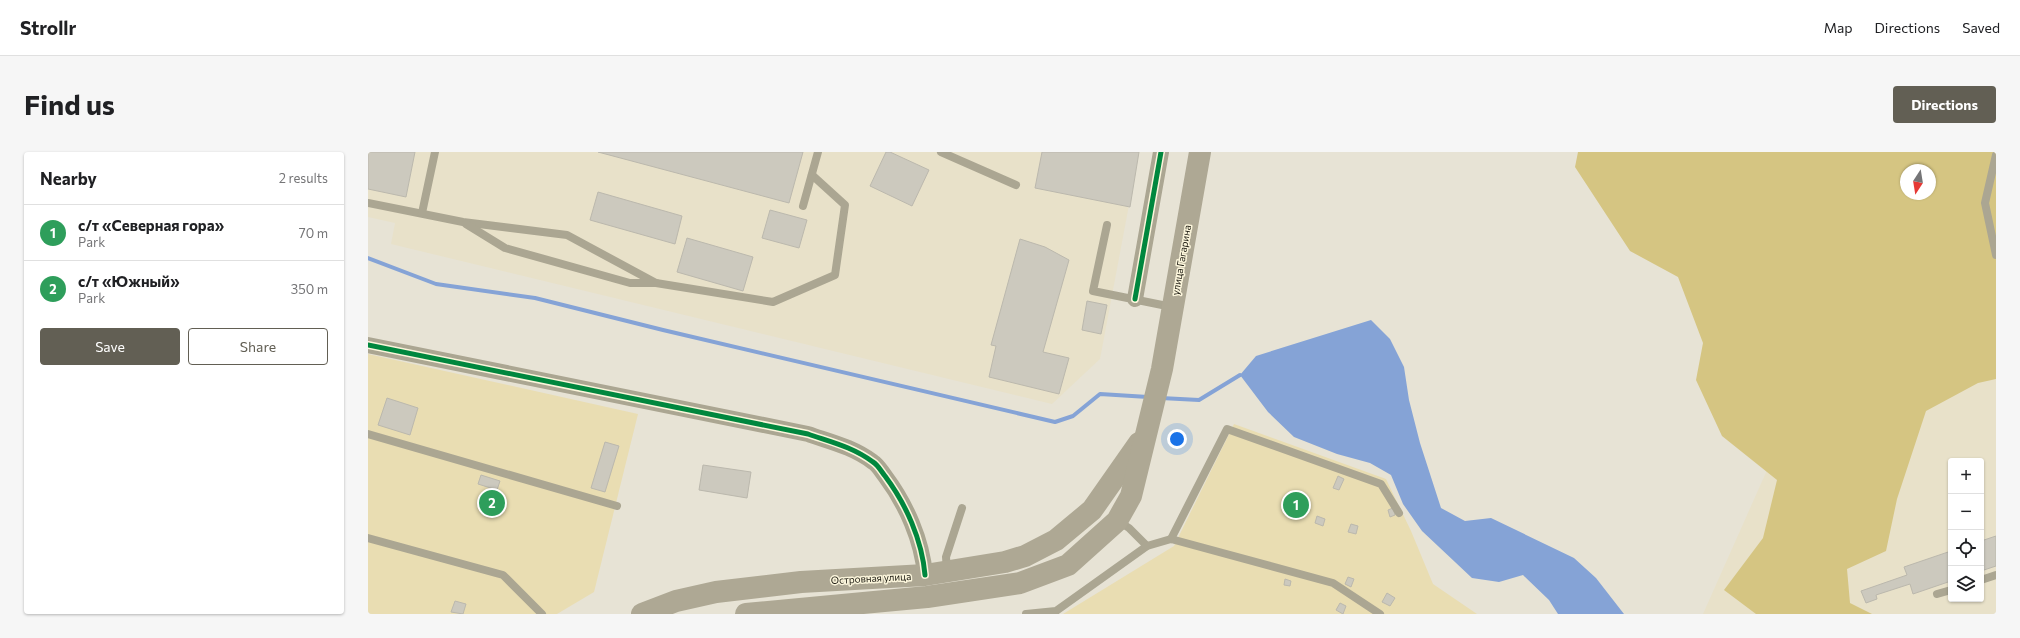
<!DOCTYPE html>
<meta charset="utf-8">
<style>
body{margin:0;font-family:Commissioner,sans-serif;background:#f6f6f6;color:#202124}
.controls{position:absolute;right:12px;bottom:12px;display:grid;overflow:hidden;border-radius:4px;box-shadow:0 1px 3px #0004}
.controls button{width:36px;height:36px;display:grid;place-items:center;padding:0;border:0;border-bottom:1px solid #e0e0e0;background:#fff;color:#202124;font:20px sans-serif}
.compass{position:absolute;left:1532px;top:12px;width:36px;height:36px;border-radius:50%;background:#fff;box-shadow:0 1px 3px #0004;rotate:192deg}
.you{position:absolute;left:809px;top:287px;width:14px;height:14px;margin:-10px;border:3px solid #fff;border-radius:50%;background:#1a73e8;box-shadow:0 0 0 6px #1a73e833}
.badge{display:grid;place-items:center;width:26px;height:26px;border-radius:50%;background:#625f54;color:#fff;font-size:13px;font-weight:700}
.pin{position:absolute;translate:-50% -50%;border:2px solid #fff;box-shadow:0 1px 4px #0006}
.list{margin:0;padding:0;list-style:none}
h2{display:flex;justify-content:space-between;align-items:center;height:52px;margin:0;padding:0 16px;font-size:17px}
h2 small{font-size:13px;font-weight:400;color:#757577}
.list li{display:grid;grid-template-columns:26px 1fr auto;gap:12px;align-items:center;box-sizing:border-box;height:56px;padding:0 16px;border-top:1px solid #e0e0e0}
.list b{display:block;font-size:15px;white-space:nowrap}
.list p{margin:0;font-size:13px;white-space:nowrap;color:#757577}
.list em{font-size:13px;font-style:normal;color:#757577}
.actions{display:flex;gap:8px;padding:12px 16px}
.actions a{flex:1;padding:9px 0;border:1px solid #625f54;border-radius:4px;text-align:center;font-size:14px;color:#625f54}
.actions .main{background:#625f54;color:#fff}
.icon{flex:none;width:22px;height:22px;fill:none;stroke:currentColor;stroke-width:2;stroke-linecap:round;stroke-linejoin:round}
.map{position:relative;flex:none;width:1628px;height:462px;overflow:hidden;border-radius:4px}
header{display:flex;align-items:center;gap:24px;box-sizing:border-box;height:56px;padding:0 20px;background:#fff;border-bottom:1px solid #e0e0e0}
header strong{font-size:19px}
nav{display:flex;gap:22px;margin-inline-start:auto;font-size:14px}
.intro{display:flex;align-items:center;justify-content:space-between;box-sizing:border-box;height:96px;padding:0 24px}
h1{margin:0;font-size:28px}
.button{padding:10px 18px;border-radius:4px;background:#625f54;color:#fff;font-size:14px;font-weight:700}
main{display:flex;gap:24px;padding:0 24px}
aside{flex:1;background:#fff;border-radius:4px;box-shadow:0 1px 3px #0004}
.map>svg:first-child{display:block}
</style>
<header>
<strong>Strollr</strong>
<nav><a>Map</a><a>Directions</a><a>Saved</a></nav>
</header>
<div class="intro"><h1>Find us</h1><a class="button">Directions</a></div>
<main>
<aside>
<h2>Nearby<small>2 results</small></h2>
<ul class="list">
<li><span class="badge" style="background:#2e9e5b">1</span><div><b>с/т «Северная гора»</b><p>Park</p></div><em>70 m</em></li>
<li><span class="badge" style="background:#2e9e5b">2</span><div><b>с/т «Южный»</b><p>Park</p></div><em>350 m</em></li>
</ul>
<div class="actions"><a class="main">Save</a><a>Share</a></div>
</aside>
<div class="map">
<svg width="1628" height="462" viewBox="0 0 1628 462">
<rect width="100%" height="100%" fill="#e7e3d5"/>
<g fill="#e8e1c9" fill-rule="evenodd">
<polygon points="0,0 771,0 732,207 684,252 23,92 27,71 0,65"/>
<path d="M1333 0H1628V462H1335L1416 280ZM1538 18H1562V42H1538ZM1583 309H1613V447H1583Z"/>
</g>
<g fill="#e9ddb2">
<polygon points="0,202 270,262 226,440 189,462 0,462"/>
<polygon points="866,272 1018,327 1043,379 1065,432 1109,462 695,462 806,394"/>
</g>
<path fill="#d5c582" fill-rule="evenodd" d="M1210 0H1628V227L1610 231 1558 259 1529 347 1518 399 1479 417 1482 451 1504 462H1388L1356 438 1395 386 1409 328 1354 284 1328 228 1335 191 1310 125 1262 99 1207 15ZM1538 18H1562V42H1538Z"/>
<polygon fill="#85a3d6" points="1003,168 1022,187 1036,215 1041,248 1052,291 1073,356 1097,369 1123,366 1206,406 1228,426 1256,462 1190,462 1181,448 1155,423 1131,430 1104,426 1054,379 1035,352 1023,323 1002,311 969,302 926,285 900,260 872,223 888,204"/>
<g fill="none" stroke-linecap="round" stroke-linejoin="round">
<g stroke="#85a3d6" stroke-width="4">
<polyline points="0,106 68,132 167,146 295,178 687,270 705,264 732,242 780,245"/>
<polyline points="793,246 831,248 872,223"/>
</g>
</g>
<g fill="#ccc9be" stroke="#bbb8ad">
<polygon points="0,0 47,0 38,45 0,37"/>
<polygon points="230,0 435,0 421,51"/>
<polygon points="518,0 522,0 561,18 544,54 502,34"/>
<polygon points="674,0 771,0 762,55 667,36"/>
<polygon points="230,40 314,64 307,92 222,68"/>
<polygon points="402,58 439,68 431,96 394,86"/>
<polygon points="319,86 385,105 375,139 309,120"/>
<polygon points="652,87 677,95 701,108 675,200 701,206 691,242 621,225 628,194 623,193"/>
<polygon points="719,149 739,153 733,182 714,178"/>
<polygon points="19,246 50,256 42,283 10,273"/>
<polygon points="237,290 251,294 237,340 223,336"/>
<polygon points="335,313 383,320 379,346 331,338"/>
<polygon points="113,323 132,329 129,338 110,332"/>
<polygon points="970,324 976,327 971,338 965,336"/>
<polygon points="1025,356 1027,363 1022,365 1020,358"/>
<polygon points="949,364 957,367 955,374 947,371"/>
<polygon points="983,372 990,374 988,382 980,380"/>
<polygon points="1628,384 1628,414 1613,419 1613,389"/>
<polygon points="1583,399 1583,429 1545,442 1542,432 1508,443 1509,447 1498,451 1493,439 1539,423 1536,415"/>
<polygon points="980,425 986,427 983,435 977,432"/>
<polygon points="917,427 923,429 922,434 916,433"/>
<polygon points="1019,441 1027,446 1022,454 1014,450"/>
<polygon points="87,449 98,452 95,462 83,460"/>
<polygon points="972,451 978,454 975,462 968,458"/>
</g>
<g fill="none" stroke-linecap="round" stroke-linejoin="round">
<g stroke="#aba692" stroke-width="8">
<polyline points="573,0 648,33"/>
<polyline points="1628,3 1617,51 1628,103"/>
<polyline points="0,51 95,70 199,83 288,131 405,150 467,123 477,53 444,23"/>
<polyline points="435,54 450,0"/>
<polyline points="54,61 67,0"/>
<polyline points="98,72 137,96 262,131 288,131"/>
<polyline points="739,73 725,139 804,155"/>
<polyline points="0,282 249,354"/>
<polyline points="750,369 761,376 779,394"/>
<polyline points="0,386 135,423 174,462"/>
<polyline points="803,387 859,277 1013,332 1031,361"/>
<polyline points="579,418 578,405 594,356"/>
<polyline points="1613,428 1628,423"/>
<polyline points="1569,442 1583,438"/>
<polyline points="658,462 688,459 779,394 803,387 965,431 1012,462"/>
</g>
<g stroke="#aba692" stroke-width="16">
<polyline points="767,147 793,0"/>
<path d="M0 193 440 282C463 290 485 295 505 310 510 313 513 319 517 324 538 352 554 388 557 423"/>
</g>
<g stroke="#aea894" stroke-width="22">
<polyline points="274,462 308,449 348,440 433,430 557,423 637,410 657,404 688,388 724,358 771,291"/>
<polyline points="378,462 559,445 652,431 700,413 749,369 763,344 794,217 832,0"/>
</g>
<defs>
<g id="cycleway">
<polyline points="767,147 793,0"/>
<path d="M0 193 440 282C463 290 485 295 505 310 510 313 513 319 517 324 538 352 554 388 557 423"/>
</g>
</defs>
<use href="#cycleway" stroke="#fbf5db" stroke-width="8"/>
<use href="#cycleway" stroke="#00873e" stroke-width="5"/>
</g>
<g text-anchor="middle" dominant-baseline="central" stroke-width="3" stroke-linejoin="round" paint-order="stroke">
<g font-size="10" fill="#1a180f" stroke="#fbf5db">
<text transform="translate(813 108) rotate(-80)">улица Гагарина</text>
<text transform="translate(503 426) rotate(-3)">Островная улица</text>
</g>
</g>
</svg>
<div class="controls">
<button>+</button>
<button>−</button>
<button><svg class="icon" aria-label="locate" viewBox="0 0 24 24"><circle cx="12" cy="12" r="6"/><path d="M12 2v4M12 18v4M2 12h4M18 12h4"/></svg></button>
<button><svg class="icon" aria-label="layers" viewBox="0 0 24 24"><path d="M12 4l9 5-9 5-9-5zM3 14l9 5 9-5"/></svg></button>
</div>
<svg class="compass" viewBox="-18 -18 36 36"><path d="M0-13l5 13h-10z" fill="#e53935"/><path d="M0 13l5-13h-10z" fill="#757577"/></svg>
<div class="you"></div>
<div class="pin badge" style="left:928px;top:353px;background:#2e9e5b">1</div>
<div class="pin badge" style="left:124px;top:351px;background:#2e9e5b">2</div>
</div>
</main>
